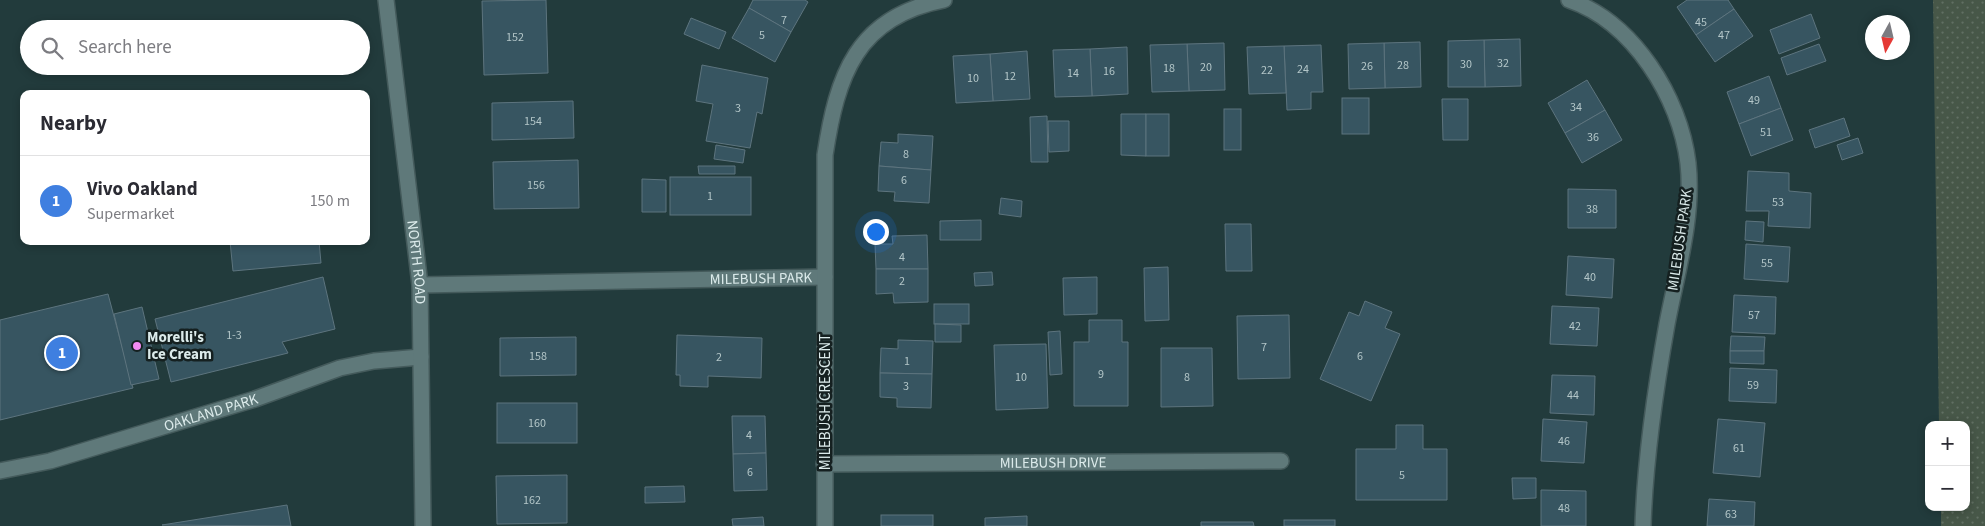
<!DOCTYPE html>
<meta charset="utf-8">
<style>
body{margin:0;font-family:"Source Sans 3",sans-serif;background:#f7f7f7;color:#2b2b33}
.controls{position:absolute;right:15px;bottom:15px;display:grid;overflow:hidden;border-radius:10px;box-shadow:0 2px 8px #0003}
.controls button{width:45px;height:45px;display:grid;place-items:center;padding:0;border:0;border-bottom:1px solid #e1e1e2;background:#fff;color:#2b2b33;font:25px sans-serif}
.compass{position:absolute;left:1865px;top:15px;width:45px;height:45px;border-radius:50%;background:#fff;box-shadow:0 2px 8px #0003;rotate:188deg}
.you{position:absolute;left:875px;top:231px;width:18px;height:18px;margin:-12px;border:4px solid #fff;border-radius:50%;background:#1a73e8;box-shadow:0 0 0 8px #1a73e833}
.badge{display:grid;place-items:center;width:32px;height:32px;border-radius:50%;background:#1a73e8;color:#fff;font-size:16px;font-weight:700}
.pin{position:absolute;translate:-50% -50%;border:2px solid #fff;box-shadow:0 1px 5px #0006}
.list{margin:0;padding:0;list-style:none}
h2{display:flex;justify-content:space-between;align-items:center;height:65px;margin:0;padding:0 20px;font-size:21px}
h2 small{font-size:16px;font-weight:400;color:#7c7c81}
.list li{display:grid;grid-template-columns:32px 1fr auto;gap:15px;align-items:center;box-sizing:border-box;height:90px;padding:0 20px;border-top:1px solid #e1e1e2}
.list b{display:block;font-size:19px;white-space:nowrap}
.list p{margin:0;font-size:16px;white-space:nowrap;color:#7c7c81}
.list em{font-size:16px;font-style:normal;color:#7c7c81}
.icon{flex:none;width:28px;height:28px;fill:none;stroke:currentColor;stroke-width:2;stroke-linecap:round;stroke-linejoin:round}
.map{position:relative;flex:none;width:1985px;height:526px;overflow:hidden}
.search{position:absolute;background:#fff;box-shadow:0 2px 8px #0003;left:20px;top:20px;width:350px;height:55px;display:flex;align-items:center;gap:12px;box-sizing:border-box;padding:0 18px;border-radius:28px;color:#7c7c81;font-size:19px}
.panel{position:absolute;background:#fff;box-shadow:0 2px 8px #0003;left:20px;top:90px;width:350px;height:155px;border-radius:10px}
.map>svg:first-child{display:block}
</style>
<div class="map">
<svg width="1985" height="526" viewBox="0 0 1985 526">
<defs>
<pattern id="grass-dots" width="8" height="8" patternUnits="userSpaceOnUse" patternTransform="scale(1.25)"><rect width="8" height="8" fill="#475748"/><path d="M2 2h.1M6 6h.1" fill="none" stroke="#616f63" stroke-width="1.8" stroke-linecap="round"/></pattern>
</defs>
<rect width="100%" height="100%" fill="#223b3c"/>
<polygon fill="url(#grass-dots)" points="1933,0 1985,0 1985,526 1941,526 1941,507 1966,507 1966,425 1939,425"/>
<g fill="#375561" stroke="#5d747e">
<polygon points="546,0 548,73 484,75 482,1"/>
<polygon points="753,0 805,0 808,2 791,32 749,8"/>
<polygon points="1687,0 1728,0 1734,9 1696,35 1677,7"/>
<polygon points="749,8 791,32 775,62 732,38"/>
<polygon points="1734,9 1753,36 1715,62 1696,35"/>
<polygon points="1811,14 1820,38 1779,54 1770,30"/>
<polygon points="691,18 726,32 719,49 684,34"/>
<polygon points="1520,39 1521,86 1485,87 1484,40"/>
<polygon points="1484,40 1485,87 1448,87 1448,41"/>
<polygon points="1420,42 1421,87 1385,88 1384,43"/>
<polygon points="1224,43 1225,90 1189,91 1187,44"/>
<polygon points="1384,43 1385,88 1349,89 1348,44"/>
<polygon points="1187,44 1189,91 1152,92 1150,45"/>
<polygon points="1819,44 1826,61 1787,75 1781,58"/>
<polygon points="1321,45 1323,92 1311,92 1311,109 1287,110 1284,46"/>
<polygon points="1284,46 1286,93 1249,94 1247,47"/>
<polygon points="1127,47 1128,94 1092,96 1090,49"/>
<polygon points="1090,49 1092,96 1055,97 1053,50"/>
<polygon points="1027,51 1030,99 993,101 990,54"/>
<polygon points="990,54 993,101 956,103 953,56"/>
<polygon points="702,65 768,78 762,114 757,112 750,148 706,141 713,104 696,101"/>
<polygon points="1769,76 1781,108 1739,124 1727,92"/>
<polygon points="1587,80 1605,110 1565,133 1548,103"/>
<rect x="1342" y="98" width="27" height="36"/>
<polygon points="1442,99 1468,99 1468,140 1443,140"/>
<polygon points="573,101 574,138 492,140 492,103"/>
<polygon points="1781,108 1793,140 1751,156 1739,124"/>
<rect x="1224" y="109" width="17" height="41"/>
<polygon points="1605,110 1622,140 1582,163 1565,133"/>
<polygon points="1121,114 1146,114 1146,156 1121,155"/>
<rect x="1146" y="114" width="23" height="42"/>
<polygon points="1047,116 1048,162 1031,162 1030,117"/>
<polygon points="1844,118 1850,136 1815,148 1809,130"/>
<polygon points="1048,121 1069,121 1069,151 1049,152"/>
<polygon points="898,134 933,136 931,170 879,166 881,142 898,143"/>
<polygon points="1858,138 1863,153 1842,160 1837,145"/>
<polygon points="716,145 745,150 743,163 714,159"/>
<polygon points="578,160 579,208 494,209 493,162"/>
<polygon points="698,166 735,166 735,174 699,174"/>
<polygon points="879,166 931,170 929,203 894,201 895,192 878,191"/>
<polygon points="1748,171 1789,173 1789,191 1811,193 1810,228 1768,226 1769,211 1746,211"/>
<rect x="670" y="177" width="81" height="38"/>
<polygon points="642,179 666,180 666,212 642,212"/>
<polygon points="1568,189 1616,190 1616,228 1568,228"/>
<polygon points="1001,198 1022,201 1021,217 999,214"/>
<polygon points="981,220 981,240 940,240 940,221"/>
<polygon points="1746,221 1764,222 1763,242 1745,240"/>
<polygon points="1225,224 1251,224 1252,271 1226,271"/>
<polygon points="927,235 928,269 876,269 875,244 893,244 892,236"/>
<polygon points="230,241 319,241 321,263 233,271"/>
<polygon points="1746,244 1790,247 1788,282 1744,279"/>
<polygon points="1568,256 1614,259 1612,298 1566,295"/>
<polygon points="1168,267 1169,320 1145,321 1144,268"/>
<polygon points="876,269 928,269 928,302 894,303 893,293 876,294"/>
<polygon points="992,272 993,285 975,286 974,273"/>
<polygon points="323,277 335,329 282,342 288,353 171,382 155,319"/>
<polygon points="1097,277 1097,314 1064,315 1063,278"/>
<polygon points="108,294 133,388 0,420 0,320"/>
<polygon points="1734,295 1776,297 1775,334 1732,332"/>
<polygon points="1365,301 1392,312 1385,328 1400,334 1371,401 1320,379 1349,312 1359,316"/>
<rect x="934" y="304" width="35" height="20"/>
<polygon points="1552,306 1599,308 1597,346 1550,344"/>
<polygon points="142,307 159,379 131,385 114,314"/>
<polygon points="1289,315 1290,378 1238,379 1237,316"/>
<polygon points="1089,320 1122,320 1122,342 1128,342 1128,406 1074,406 1074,342 1089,342"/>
<polygon points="935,324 961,325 961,342 935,342"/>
<polygon points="1060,331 1062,374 1050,375 1048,332"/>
<polygon points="677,335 762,338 761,378 708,376 708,387 680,386 680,375 676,375"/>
<polygon points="1731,336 1765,337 1764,351 1730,351"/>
<polygon points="576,337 576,375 500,376 500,338"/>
<polygon points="898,340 933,341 932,374 880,373 881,348 898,349"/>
<polygon points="1046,344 1048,408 996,410 994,345"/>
<polygon points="1161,348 1212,348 1213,406 1161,407"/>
<polygon points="1730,351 1764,351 1764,364 1730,363"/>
<polygon points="1730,368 1777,370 1776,403 1729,401"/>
<polygon points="880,373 932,374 931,408 897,407 897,398 880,397"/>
<polygon points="1552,375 1595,376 1594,415 1550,413"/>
<rect x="497" y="403" width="80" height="40"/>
<polygon points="732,416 765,416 766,453 733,454"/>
<polygon points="1543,419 1587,422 1584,463 1541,461"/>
<polygon points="1718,419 1765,423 1760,477 1713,473"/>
<polygon points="1396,425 1423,425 1423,449 1447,449 1447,500 1356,500 1356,449 1396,449"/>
<polygon points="766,453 767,490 734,491 733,454"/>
<polygon points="567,475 567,523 497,524 496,476"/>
<polygon points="1512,478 1536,478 1536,498 1513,499"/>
<polygon points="684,486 685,502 645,503 645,487"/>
<polygon points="1541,490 1586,491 1586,526 1541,526"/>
<polygon points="1709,499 1755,502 1754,526 1707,526"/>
<polygon points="287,505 291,526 162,525"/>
<rect x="881" y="515" width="52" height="11"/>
<polygon points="1027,516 1027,526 985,526 985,518"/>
<polygon points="763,517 764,526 733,526 732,519"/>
<rect x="1284" y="520" width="51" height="6"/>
<polygon points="1201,522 1253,522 1254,526 1201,526"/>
</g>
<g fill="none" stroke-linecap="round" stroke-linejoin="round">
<defs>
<g id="minor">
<path d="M1569 0C1633 22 1680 97 1688 163 1694 216 1677 272 1667 324 1655 391 1645 458 1643 526"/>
<path id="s1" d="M420 285 825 277"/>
<path id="s2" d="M824 464 1281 461"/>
<path id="s3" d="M0 471 50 461 255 399 340 368 374 361 421 357"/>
<path d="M825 526V155C837 76 856 17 944 0"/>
</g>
<g id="tertiary">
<path id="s4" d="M386 0 420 285 423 526"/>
</g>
</defs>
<use href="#minor" stroke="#445a5b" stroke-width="18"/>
<use href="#tertiary" stroke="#445a5b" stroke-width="18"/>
<use href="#minor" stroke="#5f797a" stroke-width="15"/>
<use href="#tertiary" stroke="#5f797a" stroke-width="15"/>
</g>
<circle fill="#f38af2" stroke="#152020" stroke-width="2" cx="137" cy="346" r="5"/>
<g text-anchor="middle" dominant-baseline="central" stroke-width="5" stroke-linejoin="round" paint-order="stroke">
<g font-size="12" fill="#b3c6c8">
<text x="784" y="20">7</text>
<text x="1701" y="22">45</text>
<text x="762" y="35">5</text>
<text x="1724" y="35">47</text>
<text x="515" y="37">152</text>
<text x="1503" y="63">32</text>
<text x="1466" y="64">30</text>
<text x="1403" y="65">28</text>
<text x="1367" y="66">26</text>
<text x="1206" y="67">20</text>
<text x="1169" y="68">18</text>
<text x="1303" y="69">24</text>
<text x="1267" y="70">22</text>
<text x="1109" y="71">16</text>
<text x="1073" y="73">14</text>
<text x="1010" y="76">12</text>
<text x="973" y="78">10</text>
<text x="1754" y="100">49</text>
<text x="1576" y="107">34</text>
<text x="738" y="108">3</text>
<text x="533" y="121">154</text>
<text x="1766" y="132">51</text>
<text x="1593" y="137">36</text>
<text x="906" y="154">8</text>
<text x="904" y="180">6</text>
<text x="536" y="185">156</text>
<text x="710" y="196">1</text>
<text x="1778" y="202">53</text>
<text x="1592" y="209">38</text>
<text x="902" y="257">4</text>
<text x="1767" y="263">55</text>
<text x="1590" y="277">40</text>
<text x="902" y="281">2</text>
<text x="1754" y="315">57</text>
<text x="1575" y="326">42</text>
<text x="234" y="335">1-3</text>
<text x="1264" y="347">7</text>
<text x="538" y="356">158</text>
<text x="1360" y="356">6</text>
<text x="719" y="357">2</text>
<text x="907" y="361">1</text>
<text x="1101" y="374">9</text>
<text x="1021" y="377">10</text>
<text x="1187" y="377">8</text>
<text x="1753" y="385">59</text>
<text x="906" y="386">3</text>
<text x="1573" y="395">44</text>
<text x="537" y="423">160</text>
<text x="749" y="435">4</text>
<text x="1564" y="441">46</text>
<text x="1739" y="448">61</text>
<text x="750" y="472">6</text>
<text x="1402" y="475">5</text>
<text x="532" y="500">162</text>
<text x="1564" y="508">48</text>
<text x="1731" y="514">63</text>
</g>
<g font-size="15" fill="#dcebeb" stroke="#152020">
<text transform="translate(1680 240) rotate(-82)">MILEBUSH PARK</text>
<text stroke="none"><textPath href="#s4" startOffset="264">NORTH ROAD</textPath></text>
<text stroke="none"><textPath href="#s1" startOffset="341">MILEBUSH PARK</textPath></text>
<text transform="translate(825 402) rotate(-90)">MILEBUSH CRESCENT</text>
<text stroke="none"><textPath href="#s3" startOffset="219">OAKLAND PARK</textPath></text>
<text stroke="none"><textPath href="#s2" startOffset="229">MILEBUSH DRIVE</textPath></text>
</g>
<g font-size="15" font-weight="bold" fill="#dcebeb" stroke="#152020" text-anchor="start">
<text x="147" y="337">Morelli's<tspan x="147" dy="17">Ice Cream</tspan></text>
</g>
</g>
</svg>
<div class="controls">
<button>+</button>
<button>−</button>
</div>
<svg class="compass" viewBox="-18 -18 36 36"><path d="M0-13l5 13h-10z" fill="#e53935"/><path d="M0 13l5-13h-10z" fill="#7c7c81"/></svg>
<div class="you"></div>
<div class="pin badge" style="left:62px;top:353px;background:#3f7fe0">1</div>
<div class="search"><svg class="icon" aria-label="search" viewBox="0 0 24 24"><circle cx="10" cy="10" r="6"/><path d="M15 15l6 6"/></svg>Search here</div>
<section class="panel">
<h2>Nearby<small></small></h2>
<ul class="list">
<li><span class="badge" style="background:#3f7fe0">1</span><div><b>Vivo Oakland</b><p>Supermarket</p></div><em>150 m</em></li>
</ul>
</section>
</div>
